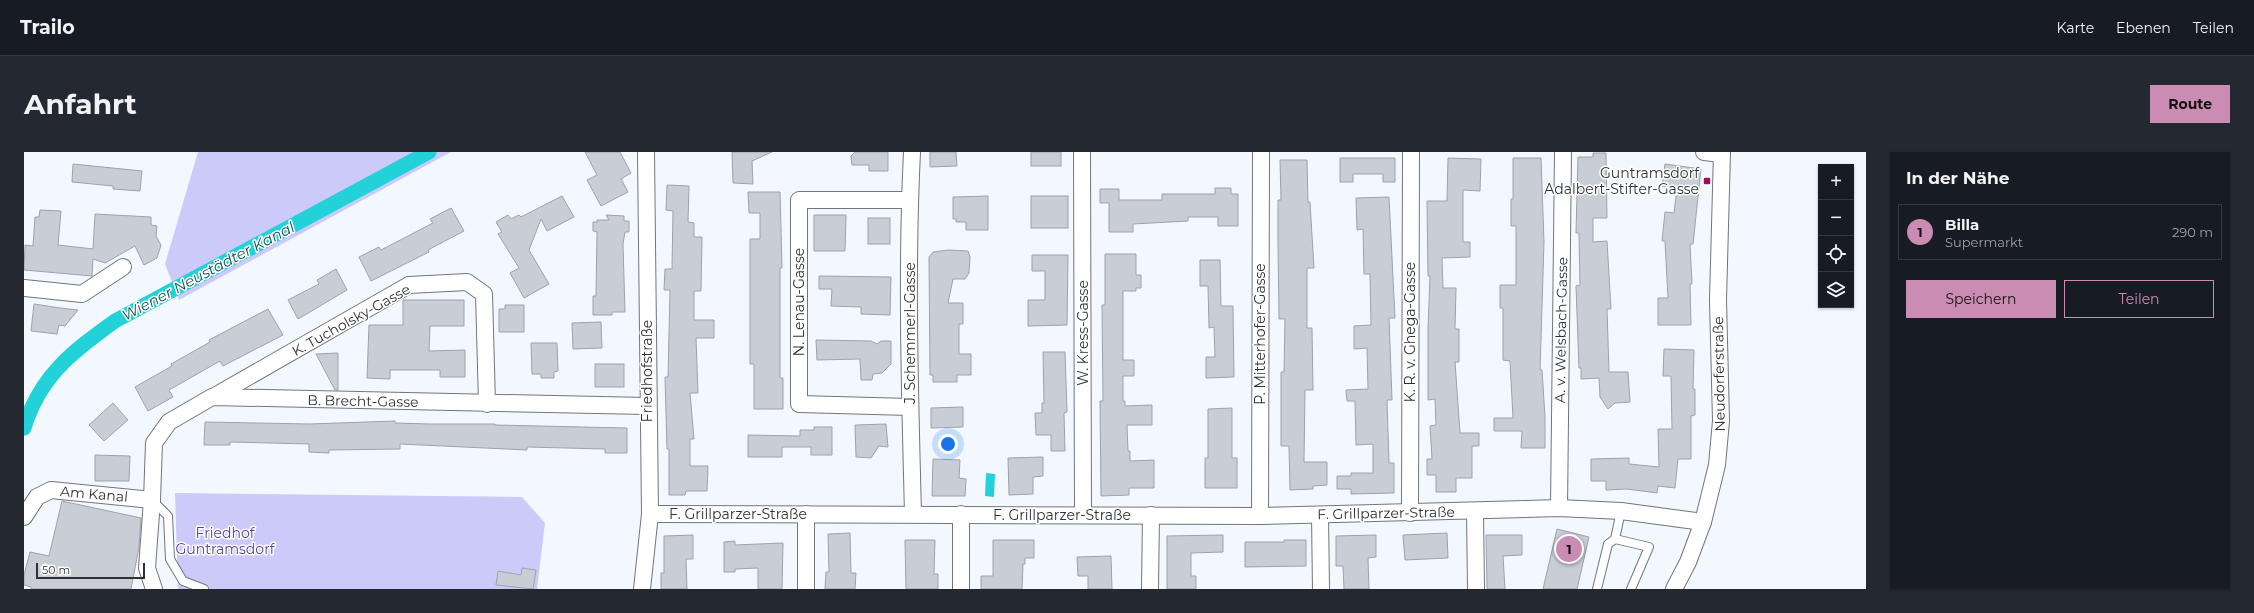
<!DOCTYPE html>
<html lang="de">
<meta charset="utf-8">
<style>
body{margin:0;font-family:Montserrat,sans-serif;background:#242831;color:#f1f3f6}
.controls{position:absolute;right:12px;top:12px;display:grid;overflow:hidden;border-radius:0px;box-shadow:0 1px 3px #0004}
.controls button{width:36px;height:36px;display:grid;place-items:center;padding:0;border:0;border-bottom:1px solid #363941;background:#171b24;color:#f1f3f6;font:20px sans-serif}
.scale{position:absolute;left:12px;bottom:10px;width:109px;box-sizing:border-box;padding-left:4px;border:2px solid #2f3235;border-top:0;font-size:11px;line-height:14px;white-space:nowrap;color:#2f3235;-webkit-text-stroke:3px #fff;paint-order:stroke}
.you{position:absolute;left:924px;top:292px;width:14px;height:14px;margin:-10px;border:3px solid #fff;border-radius:50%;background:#1a73e8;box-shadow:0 0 0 6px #1a73e833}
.badge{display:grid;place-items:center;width:26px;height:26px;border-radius:50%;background:#ca8cb2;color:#111;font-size:13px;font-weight:700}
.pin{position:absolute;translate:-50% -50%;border:2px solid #fff;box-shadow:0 1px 4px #0006}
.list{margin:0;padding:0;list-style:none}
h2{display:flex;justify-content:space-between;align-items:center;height:52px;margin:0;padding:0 16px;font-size:17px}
h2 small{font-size:13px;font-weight:400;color:#9ea1a6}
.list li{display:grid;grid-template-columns:26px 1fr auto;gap:12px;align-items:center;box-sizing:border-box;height:56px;margin:0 8px 8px;padding:0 8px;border:1px solid #363941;border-radius:0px}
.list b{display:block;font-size:15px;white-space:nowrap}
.list p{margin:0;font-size:13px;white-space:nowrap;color:#9ea1a6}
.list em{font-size:13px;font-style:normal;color:#9ea1a6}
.actions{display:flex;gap:8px;padding:12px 16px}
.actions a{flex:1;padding:9px 0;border:1px solid #ca8cb2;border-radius:0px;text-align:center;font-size:14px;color:#ca8cb2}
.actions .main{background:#ca8cb2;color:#111}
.icon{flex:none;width:22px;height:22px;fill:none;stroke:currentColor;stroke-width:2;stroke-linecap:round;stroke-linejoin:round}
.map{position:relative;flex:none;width:1842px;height:437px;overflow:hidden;border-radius:0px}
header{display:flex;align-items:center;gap:24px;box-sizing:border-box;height:56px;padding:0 20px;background:#171b24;border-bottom:1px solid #363941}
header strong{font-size:19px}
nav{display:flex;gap:22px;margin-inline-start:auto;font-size:14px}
.intro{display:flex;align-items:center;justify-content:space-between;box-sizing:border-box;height:96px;padding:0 24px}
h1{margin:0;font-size:28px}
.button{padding:10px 18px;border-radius:0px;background:#ca8cb2;color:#111;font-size:14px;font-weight:700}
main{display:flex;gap:24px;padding:0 24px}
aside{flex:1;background:#171b24;border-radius:0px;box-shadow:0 1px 3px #0004}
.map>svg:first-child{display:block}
</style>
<header>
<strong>Trailo</strong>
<nav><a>Karte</a><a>Ebenen</a><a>Teilen</a></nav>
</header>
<div class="intro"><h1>Anfahrt</h1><a class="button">Route</a></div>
<main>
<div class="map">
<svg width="1842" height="437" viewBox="0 0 1842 437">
<rect width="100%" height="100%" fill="#f2f8fe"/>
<g fill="#cccaf9">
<polygon points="174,0 427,0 155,148 141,112"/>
<polygon points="151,341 498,345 521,371 513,437 154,437"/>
</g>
<polygon fill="#23d2d8" points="962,321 971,322 970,345 961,344"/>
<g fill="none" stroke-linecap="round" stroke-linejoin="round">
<path stroke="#23d2d8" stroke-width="15" d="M0 276C16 224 48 200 91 169L405 0"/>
</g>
<g fill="#c9cdd6" stroke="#9ea2aa">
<polygon points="561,0 596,0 607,21 597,27 604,40 577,54 563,28 573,23"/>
<polygon points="708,0 748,0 728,9 729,32 709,31"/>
<polygon points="831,0 864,0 864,19 845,19 845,13 828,13 827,4"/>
<polygon points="906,0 932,0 933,14 906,15"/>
<rect x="1007" y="0" width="30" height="14"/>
<polygon points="1569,1 1582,1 1583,66 1569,66 1569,90 1583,89 1587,157 1583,157 1585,220 1604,220 1606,250 1591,251 1584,257 1576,245 1575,226 1557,227 1557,216 1555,216 1552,134 1556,133 1555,81 1552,81 1554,5 1569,5"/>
<polygon points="1316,6 1371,6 1371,30 1359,30 1359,22 1329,22 1329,30 1316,30"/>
<polygon points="1424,6 1457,7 1456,39 1439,38 1439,90 1446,90 1446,105 1418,106 1419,136 1432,136 1431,177 1435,177 1435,210 1431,210 1436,281 1455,281 1455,294 1448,294 1448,326 1432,326 1432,340 1412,340 1412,323 1403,323 1403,307 1408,307 1406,274 1412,273 1411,247 1404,248 1404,177 1406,124 1404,124 1403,49 1423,49"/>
<polygon points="1489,6 1517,6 1520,90 1516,218 1518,218 1521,265 1521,296 1497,296 1498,279 1470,279 1470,266 1489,266 1486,209 1479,208 1479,156 1476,156 1476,133 1492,133 1492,74 1487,74 1487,47 1489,47"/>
<polygon points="1256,8 1283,8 1284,50 1286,50 1290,116 1283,116 1283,176 1288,176 1289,238 1281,238 1280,310 1303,310 1303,333 1289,334 1289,337 1266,338 1265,294 1257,294 1257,220 1260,220 1261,167 1255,167 1254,92 1254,48 1257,48"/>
<polygon points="49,12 118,19 116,39 89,37 89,34 48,30"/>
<polygon points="1641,12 1677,17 1669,92 1666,92 1668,132 1666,132 1667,173 1634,173 1634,146 1644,146 1641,89 1638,89 1641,60 1650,61 1653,36 1638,34"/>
<polygon points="643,33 665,34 664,70 670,71 670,85 678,85 677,139 670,139 670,168 690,168 690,186 672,186 674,241 666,241 670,287 666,287 666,314 684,314 683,339 662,339 661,343 645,343 645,297 643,297 641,225 644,225 646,138 640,138 641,117 648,117 649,59 642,58"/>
<polygon points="1191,36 1207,36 1207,42 1214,42 1214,74 1194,74 1194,65 1164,65 1164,69 1109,72 1109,80 1085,80 1085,51 1076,51 1076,37 1095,37 1095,48 1138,48 1138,42 1191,42"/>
<polygon points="724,40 756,40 758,116 756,116 756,226 759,226 759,257 730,257 730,212 726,212 726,87 736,87 736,61 725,61"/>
<polygon points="538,44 550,65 523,79 517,67 505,98 525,132 500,146 486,121 495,116 474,82 478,80 472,70 484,63 487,67 495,63 497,65"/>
<polygon points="964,44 964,78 942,78 942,70 932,70 932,67 929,67 929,45"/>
<rect x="1007" y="44" width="37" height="32"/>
<polygon points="1365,45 1371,166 1365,166 1368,248 1363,248 1365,311 1370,311 1370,341 1327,342 1327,337 1313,337 1313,324 1327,324 1327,321 1349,321 1349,292 1332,293 1331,249 1323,249 1322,238 1344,237 1343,196 1330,197 1330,174 1347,173 1346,122 1340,122 1339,77 1333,78 1332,46"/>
<polygon points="427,56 440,79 404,98 405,100 347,129 335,105 355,95 357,98 409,71 406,67"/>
<polygon points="16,58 37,59 34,93 69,97 71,62 127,65 127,73 133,74 132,84 137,93 133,106 120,113 111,94 81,111 69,107 68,124 0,118 1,93 9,94 11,65 15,65"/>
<polygon points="582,63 600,64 600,69 605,69 605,80 601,80 599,92 601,160 588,160 588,163 569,163 569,144 572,144 573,80 569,79 569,70 573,70 573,68 585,68"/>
<polygon points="790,63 822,63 821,99 790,99"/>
<rect x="844" y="66" width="22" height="26"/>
<polygon points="924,98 944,99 946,105 945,121 941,127 929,127 924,151 939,151 939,172 935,172 935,202 947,202 947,223 933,223 933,230 909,230 909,223 906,223 905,105 909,100"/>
<polygon points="1081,102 1112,102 1112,123 1117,123 1117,136 1112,136 1112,139 1099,139 1099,208 1110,208 1110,224 1099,224 1099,249 1101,249 1101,254 1128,253 1128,273 1103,273 1104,299 1106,299 1106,309 1130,308 1130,336 1105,336 1105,343 1077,344 1076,249 1079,249 1078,153 1081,153"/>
<polygon points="1008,103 1044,103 1043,173 1004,174 1004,148 1021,148 1021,119 1008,119"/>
<polygon points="1176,108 1196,108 1197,154 1209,154 1210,225 1182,226 1182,205 1191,205 1190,175 1185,176 1184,134 1176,134"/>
<polygon points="312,117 323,138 274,167 264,148 295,132 293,128"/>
<polygon points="795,124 867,125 866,163 837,162 837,155 807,154 808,137 795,137"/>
<polygon points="379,148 440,148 440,174 406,174 405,199 441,198 441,225 416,225 416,218 366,218 366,227 343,226 345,173 379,173"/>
<polygon points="10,152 36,156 54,158 41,174 35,173 33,182 7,179"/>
<polygon points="481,153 500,153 500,180 475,180 475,157 481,157"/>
<polygon points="244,157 259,183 199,214 196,209 145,238 149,245 124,259 111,235 148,214 147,212 186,190 185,188"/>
<polygon points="577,170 578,196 549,197 548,171"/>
<polygon points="792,188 847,189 853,192 857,189 867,189 867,212 858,221 849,222 848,228 837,228 836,207 793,208"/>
<polygon points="507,191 533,191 534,219 530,220 530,226 517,226 517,222 508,222"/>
<polygon points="1640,197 1670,198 1669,237 1671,237 1671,263 1667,264 1667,307 1654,307 1651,336 1634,334 1633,341 1603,337 1582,338 1582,329 1567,329 1567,307 1605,306 1605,312 1635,315 1634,277 1648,277 1647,224 1639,224"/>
<polygon points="1019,200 1041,200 1043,260 1040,261 1041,299 1027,299 1027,283 1012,283 1011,261 1018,261 1018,251 1020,251"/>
<polygon points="314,201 314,238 311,238 292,202"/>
<rect x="571" y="212" width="29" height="23"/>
<polygon points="89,251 104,268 80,289 65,273"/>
<polygon points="939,255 939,275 907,276 907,256"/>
<polygon points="1208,256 1208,306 1213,306 1213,336 1181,336 1181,306 1184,306 1184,257"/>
<polygon points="371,269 371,271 405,272 471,272 471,273 603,276 603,301 581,301 581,297 503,295 503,298 376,292 376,297 305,298 305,301 285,300 285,292 206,290 206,293 180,293 181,270 286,272"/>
<polygon points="862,272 864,295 855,294 847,306 832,305 831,273"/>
<polygon points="790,275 808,275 808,303 787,303 787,295 758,295 758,305 724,305 724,283 776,284 776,278 790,278"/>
<polygon points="71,303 106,304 105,329 71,329"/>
<polygon points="1019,305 1019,324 1009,325 1009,342 985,343 984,306"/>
<polygon points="909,307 936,308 935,326 942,327 941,344 908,344"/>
<polygon points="38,349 117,366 115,395 107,437 7,437 7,435 0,433 0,423 6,400 25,404"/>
<polygon points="1533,377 1565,385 1553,437 1519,437"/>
<polygon points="826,381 827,421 832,421 831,437 801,437 802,420 805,420 804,382"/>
<polygon points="1423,381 1424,406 1381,408 1379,383"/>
<polygon points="669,383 669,407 662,407 663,437 637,437 637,421 640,421 640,384"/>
<polygon points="1199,383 1199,400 1167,401 1167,424 1172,424 1172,437 1143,437 1143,384"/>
<polygon points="1352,383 1352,405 1344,406 1345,437 1320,437 1319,414 1312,414 1312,384"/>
<polygon points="1462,383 1498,383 1498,403 1479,404 1481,437 1463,437"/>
<polygon points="881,388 911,388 910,422 914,422 914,437 882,437"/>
<polygon points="969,388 1010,388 1010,406 1001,406 1001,412 999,412 998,437 957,437 957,424 969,424"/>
<polygon points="1260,388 1282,388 1282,414 1221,415 1221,390 1260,390"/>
<polygon points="711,389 711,393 759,391 758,437 734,437 734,416 711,417 711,420 700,420 700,390"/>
<polygon points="1087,404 1088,437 1064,437 1064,424 1054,424 1053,405"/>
<polygon points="498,416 512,418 509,437 472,433 474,419 497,423"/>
</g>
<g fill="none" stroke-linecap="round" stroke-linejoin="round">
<defs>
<g id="service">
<polyline points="128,348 144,364 146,407 159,429 180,437"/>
<polyline points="1591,387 1625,395 1607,437"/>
<polyline points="1573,437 1584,392 1591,387 1597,359"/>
</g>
<g id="minor">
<path d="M888 0C882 121 886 242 889 362"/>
<polyline points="1058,0 1059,363"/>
<polyline points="1680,0 1698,2"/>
<polyline points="885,48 775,48 775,252 886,255"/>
<polyline points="0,136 58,142 99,115"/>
<polyline points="189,245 385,133 443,130 460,142 463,252"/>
<polyline points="1535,356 1539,0"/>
<polyline points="1451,359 1452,437"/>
<polyline points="1386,361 1387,0"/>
<polyline points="626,362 1236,364 1535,356 1597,359 1679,370"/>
<polyline points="782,362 782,437"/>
<polyline points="1296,363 1297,437"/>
<polyline points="1236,364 1237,0"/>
<polyline points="0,365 13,345 27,338 128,348"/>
<polyline points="130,437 123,416 128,348 130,291 145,270 188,245 623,254"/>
<polyline points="618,437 626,362 622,0"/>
<polyline points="937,437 937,362"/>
<polyline points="1126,437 1127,363"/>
<polyline points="1650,437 1664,410 1679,370 1693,313 1697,269 1694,148 1698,0"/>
</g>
</defs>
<use href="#service" stroke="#6f767c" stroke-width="10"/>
<use href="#minor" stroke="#6f767c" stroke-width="18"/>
<use href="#service" stroke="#fff" stroke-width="8"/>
<use href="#minor" stroke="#fff" stroke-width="16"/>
</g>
<rect fill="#9b0e5e" stroke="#fff" stroke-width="1.5" x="1679" y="25" width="8" height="8" rx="2"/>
<g text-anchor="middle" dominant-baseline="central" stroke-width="3" stroke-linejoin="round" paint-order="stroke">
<g font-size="14" fill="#2f3235" stroke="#fff" text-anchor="end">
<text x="1675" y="21">Guntramsdorf<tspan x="1675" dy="16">Adalbert-Stifter-Gasse</tspan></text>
</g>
<g font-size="14" fill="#2f3235" stroke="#fff">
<text transform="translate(775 150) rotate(-90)">N. Lenau-Gasse</text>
<text transform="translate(327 168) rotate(-29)">K. Tucholsky-Gasse</text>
<text transform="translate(1537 178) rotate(-89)">A. v. Welsbach-Gasse</text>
<text transform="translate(1386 180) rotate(-90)">K. R. v. Ghega-Gasse</text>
<text transform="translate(886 181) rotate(-90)">J. Schemmerl-Gasse</text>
<text transform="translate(1059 181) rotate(-90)">W. Kress-Gasse</text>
<text transform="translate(1236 182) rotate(-90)">P. Mitterhofer-Gasse</text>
<text transform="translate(623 219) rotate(-90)">Friedhofstraße</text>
<text transform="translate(1695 222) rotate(-91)">Neudorferstraße</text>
<text transform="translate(339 249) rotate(1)">B. Brecht-Gasse</text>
<text transform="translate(70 342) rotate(5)">Am Kanal</text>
<text transform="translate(1362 361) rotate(-1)">F. Grillparzer-Straße</text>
<text x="714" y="362">F. Grillparzer-Straße</text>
<text x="1038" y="363">F. Grillparzer-Straße</text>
</g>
<g font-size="14" fill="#5642aa" stroke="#fff">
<text x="201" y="381">Friedhof<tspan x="201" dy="16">Guntramsdorf</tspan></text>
</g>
<g font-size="15" font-style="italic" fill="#115457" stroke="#fff">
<text transform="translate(184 119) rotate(-28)">Wiener Neustädter Kanal</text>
</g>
</g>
</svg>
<div class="controls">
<button>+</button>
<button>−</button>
<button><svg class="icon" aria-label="locate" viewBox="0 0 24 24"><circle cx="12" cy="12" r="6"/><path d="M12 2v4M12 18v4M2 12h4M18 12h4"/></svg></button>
<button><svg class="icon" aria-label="layers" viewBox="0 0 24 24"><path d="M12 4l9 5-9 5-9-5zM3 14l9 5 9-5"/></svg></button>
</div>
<div class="scale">50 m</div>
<div class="you"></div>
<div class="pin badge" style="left:1545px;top:397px">1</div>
</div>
<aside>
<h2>In der Nähe<small></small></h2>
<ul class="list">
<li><span class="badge">1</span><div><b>Billa</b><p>Supermarkt</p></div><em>290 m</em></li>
</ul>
<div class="actions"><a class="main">Speichern</a><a>Teilen</a></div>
</aside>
</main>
